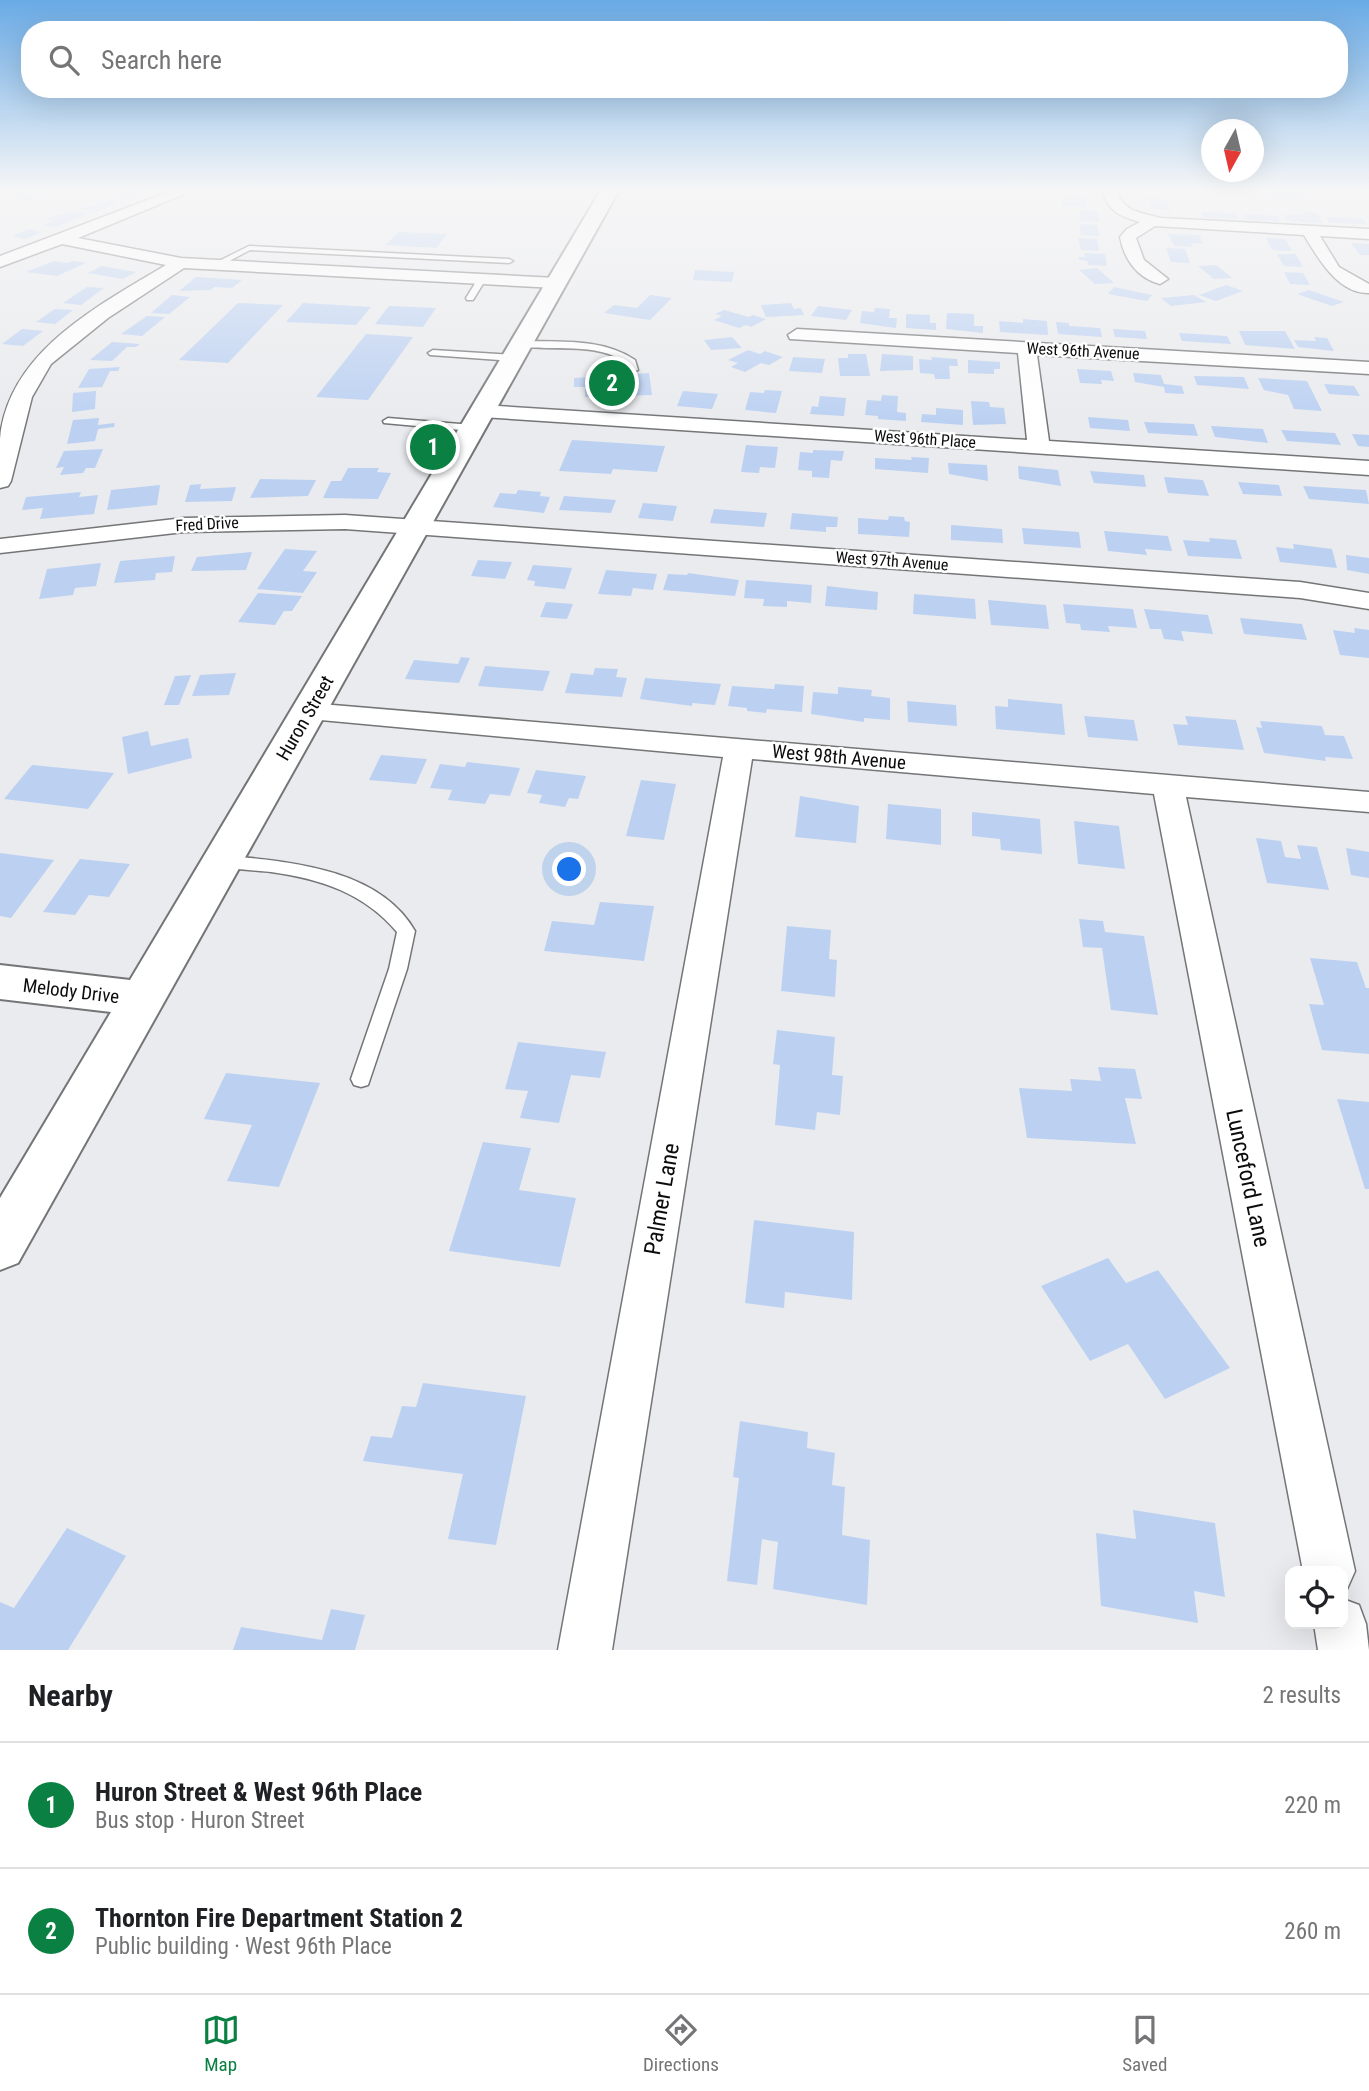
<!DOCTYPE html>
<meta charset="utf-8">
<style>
body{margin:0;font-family:"Roboto Condensed",sans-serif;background:#f6f6f6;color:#202124}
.controls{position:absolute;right:21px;bottom:21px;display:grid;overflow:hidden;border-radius:14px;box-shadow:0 7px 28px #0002}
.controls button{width:63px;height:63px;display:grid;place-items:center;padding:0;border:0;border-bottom:2px solid #e0e0e0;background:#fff;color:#202124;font:35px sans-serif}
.compass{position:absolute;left:1201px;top:119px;width:63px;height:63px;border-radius:50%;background:#fff;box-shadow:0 7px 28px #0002;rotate:188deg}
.you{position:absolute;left:570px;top:870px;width:24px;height:24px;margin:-18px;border:5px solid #fff;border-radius:50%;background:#1a73e8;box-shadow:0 0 0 10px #1a73e833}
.badge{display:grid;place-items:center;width:46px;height:46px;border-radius:50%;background:#0b8043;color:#fff;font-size:23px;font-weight:700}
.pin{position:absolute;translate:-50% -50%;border:4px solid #fff;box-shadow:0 2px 7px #0006}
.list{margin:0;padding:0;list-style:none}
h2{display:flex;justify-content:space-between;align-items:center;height:91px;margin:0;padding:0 28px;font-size:30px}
h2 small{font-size:23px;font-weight:400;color:#757577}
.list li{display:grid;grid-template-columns:46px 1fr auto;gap:21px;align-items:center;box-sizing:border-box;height:126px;padding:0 28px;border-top:2px solid #e0e0e0}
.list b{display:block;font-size:26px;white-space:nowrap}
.list p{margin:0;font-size:23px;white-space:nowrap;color:#757577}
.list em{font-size:23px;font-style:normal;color:#757577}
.icon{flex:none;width:38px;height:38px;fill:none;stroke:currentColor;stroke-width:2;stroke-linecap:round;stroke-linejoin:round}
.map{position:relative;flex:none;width:1369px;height:1650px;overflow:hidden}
.search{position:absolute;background:#fff;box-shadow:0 7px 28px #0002;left:21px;right:21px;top:21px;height:77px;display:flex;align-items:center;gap:18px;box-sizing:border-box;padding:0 24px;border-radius:28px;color:#757577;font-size:26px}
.sheet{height:343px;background:#fff}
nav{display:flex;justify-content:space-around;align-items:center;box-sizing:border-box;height:98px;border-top:2px solid #e0e0e0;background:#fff;font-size:19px;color:#757577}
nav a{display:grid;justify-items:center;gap:4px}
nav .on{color:#0b8043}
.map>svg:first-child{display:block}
</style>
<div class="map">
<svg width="1369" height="1650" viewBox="0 0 1369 1650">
<rect width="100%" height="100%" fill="#eaebee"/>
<g fill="#bcd1f2">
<polygon points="31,190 51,193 30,197 36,199 30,201 12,197"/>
<polygon points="131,190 153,190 129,200 113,197"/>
<polygon points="1266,191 1298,191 1307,199 1272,197"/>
<polygon points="1066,195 1083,196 1087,207 1063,206 1061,200 1068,201"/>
<polygon points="1147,198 1165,199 1171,210 1152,209"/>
<polygon points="109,200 121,202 96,212 80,209"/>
<polygon points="1079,210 1097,211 1100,222 1081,221"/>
<polygon points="72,211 88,214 55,227 43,225 54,221 45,219"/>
<polygon points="1201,212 1236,213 1239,219 1204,218"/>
<polygon points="1303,212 1317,213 1323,223 1287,221 1284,215 1304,215"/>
<polygon points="1243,214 1278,216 1281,222 1246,220"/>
<polygon points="1326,217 1362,218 1366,224 1330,223"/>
<polygon points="1079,224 1097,225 1100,236 1081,235"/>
<polygon points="29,229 42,232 25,239 12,236"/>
<polygon points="398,232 447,234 436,248 386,245"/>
<polygon points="1168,234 1199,235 1203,244 1191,243 1192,247 1174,246"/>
<polygon points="1078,238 1097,239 1099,251 1081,250"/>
<polygon points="1266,238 1285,239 1292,251 1272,250"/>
<polygon points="1351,243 1369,244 1369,255 1360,255"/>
<polygon points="1166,248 1185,249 1190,263 1171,262"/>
<polygon points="1084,253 1105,254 1107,266 1088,265 1087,261 1079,260 1079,257 1085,257"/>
<polygon points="1277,254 1296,254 1303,267 1284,266"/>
<polygon points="54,261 67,263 73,261 86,263 57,276 26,272"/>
<polygon points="1216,265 1232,278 1214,279 1198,266"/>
<polygon points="102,266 136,272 123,279 88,273"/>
<polygon points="1097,268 1114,283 1095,284 1079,270"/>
<polygon points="695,270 734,272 732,282 693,280"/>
<polygon points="1284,272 1303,273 1310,285 1290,284"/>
<polygon points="196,277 242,280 232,288 214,287 211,290 179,291"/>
<polygon points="1226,285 1243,291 1216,301 1199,295"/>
<polygon points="87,287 104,288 81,305 63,303"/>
<polygon points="1114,287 1152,295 1147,301 1108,294"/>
<polygon points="1309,290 1344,302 1332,306 1297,294"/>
<polygon points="172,295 190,297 169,314 151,313"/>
<polygon points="650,295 672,298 650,320 604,313 614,305 637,308"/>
<polygon points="1194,295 1206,302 1171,306 1161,298"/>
<polygon points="238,303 283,305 228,363 179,360"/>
<polygon points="303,303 371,307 356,325 286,322"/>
<polygon points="791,303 794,309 801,308 804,315 766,317 761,305"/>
<polygon points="389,306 436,308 423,327 375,324"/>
<polygon points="818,306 852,310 846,320 811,316"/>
<polygon points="875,308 890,309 889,318 897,318 896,328 860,323 862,311 874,312"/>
<polygon points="55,309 73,310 55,324 36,322"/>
<polygon points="724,310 749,317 753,315 766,319 751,327 746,325 739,328 714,320 722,316 715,314"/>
<polygon points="947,313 974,314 974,326 983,326 983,333 946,329"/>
<polygon points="906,314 930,315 930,323 936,323 936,330 906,328"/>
<polygon points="147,316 165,317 142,336 121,334"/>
<polygon points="1023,319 1047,321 1048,335 1000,332 999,321 1023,323"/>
<polygon points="1056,322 1069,323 1069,326 1100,328 1102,337 1058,334"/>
<polygon points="22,329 43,331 23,346 2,344"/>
<polygon points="1113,329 1145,331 1147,339 1115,337"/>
<polygon points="1239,331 1285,331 1295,349 1245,345"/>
<polygon points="1179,333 1227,336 1231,344 1182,341"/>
<polygon points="366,334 413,337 368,400 316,397"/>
<polygon points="732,337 742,348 711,350 704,340"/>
<polygon points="1314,337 1327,338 1334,351 1298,347 1294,340 1316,341"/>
<polygon points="112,342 140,344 136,347 127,347 112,361 90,360"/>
<polygon points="748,350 760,354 765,351 783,357 769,365 761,363 745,372 731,367 738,363 728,360"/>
<polygon points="848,354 866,354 870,376 840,376 838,358 848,358"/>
<polygon points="882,354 913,356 913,370 880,371"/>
<polygon points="793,357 825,359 822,373 789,371"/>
<polygon points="931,357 957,359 958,366 949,366 950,379 935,379 934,374 920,373 919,359 932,360"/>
<polygon points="968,360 1000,362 1000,369 994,369 994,374 968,373"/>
<polygon points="120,367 118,371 110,371 102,387 78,388 89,369"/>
<polygon points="1077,369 1111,371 1114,381 1101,380 1102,384 1080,383"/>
<polygon points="649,373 652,395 585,397 585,387 574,387 574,378"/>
<polygon points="1133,373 1161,375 1164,384 1182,386 1184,394 1165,393 1164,387 1135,382"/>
<polygon points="1194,376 1244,377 1249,389 1197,385"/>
<polygon points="1258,378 1307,381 1322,411 1294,409 1288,395 1264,390"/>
<polygon points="1324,384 1354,386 1360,396 1329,394"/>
<polygon points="765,390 782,391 776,413 745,410 750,392 764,393"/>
<polygon points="96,391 95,409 72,412 73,393"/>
<polygon points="683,391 718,394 712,409 677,406"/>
<polygon points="882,395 898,396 897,412 906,413 906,421 878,419 878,416 865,415 867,400 881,401"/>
<polygon points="820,396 846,398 844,416 810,414 812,406 818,407"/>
<polygon points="971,401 989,402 990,407 1004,408 1006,424 973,425"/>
<polygon points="936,408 963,410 963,425 921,422 922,414 936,415"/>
<polygon points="1088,417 1128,420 1130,431 1090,428"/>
<polygon points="99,418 98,425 115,423 114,427 98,429 95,441 67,444 73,420"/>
<polygon points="1144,422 1194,424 1198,436 1148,433"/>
<polygon points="1211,426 1263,429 1268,443 1215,437"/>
<polygon points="1281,430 1335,433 1341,445 1287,441"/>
<polygon points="1352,434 1369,435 1369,447 1358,446"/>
<polygon points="572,440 665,446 657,472 613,469 611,474 559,471"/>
<polygon points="746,445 778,447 775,468 760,467 759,473 741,472"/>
<polygon points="103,449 95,468 86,468 83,473 60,475 64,467 56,468 64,451"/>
<polygon points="813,450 844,451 842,461 831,460 829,478 812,477 812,471 798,470 800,452 813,453"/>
<polygon points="911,457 929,458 928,473 875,469 875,458 912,460"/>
<polygon points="948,463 987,465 988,481 949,474"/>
<polygon points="1018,466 1058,470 1061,486 1019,479"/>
<polygon points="348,468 379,468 377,472 391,473 378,499 323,498 331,481 341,481"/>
<polygon points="1090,471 1144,475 1146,487 1094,483"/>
<polygon points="1164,477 1203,480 1209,496 1168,493"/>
<polygon points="260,479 316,480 308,496 250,498"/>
<polygon points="1238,482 1279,485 1282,496 1243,494"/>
<polygon points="201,484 200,489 236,487 232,501 185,502 190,485"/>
<polygon points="160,485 157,505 107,510 111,490"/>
<polygon points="1303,486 1366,490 1369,504 1309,499"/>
<polygon points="518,490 541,492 540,496 550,497 544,513 493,507 500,493 516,494"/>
<polygon points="81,492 79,497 98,495 94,514 40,519 43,508 22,510 26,497"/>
<polygon points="564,496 616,500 611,513 559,510"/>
<polygon points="643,503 677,506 673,521 638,518"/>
<polygon points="714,509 767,513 764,527 710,523"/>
<polygon points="792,513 838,517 837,527 826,527 826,532 790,529"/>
<polygon points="889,516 904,517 905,521 910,522 909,537 858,534 858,518 888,520"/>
<polygon points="951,525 1002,529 1003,543 951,540"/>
<polygon points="1022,528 1079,532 1081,548 1024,544"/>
<polygon points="1104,531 1168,536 1172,551 1145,549 1147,555 1108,551"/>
<polygon points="1209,538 1236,540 1242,559 1188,556 1183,540 1210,542"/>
<polygon points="1293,544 1332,549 1337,568 1280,562 1276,547 1294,549"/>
<polygon points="285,549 317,551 303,571 317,572 303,593 257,589"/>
<polygon points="252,552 246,570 191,571 197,557"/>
<polygon points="1346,555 1369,558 1369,574 1347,570"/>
<polygon points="175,556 172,572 156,573 155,580 114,583 120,561"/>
<polygon points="478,560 512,562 505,579 471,576"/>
<polygon points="101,563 96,586 75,588 73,595 39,599 47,569"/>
<polygon points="533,565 572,568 565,589 534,586 535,581 527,580"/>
<polygon points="606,570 657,574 653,590 633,588 631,596 598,594"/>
<polygon points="688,573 739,580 735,596 663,590 668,574 687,575"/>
<polygon points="746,580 812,585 811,603 787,601 787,607 763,606 764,599 744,598"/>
<polygon points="827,586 878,592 877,610 825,606"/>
<polygon points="258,593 302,596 292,611 284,611 275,625 238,622"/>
<polygon points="914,594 975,599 976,619 913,614"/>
<polygon points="988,600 1046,605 1049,629 991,625"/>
<polygon points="546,602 573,604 567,619 540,617"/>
<polygon points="1063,604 1133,609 1137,628 1108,626 1110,632 1081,630 1080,624 1066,623"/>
<polygon points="1144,609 1208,615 1213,634 1181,631 1184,641 1164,639 1161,629 1150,629"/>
<polygon points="1240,618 1302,624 1307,640 1244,634"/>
<polygon points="1354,628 1369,630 1369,658 1340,655 1333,630 1355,633"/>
<polygon points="461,657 470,658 459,683 405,679 414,660 458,664"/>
<polygon points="485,666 550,671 543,691 478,686"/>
<polygon points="595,668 618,669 616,677 627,678 622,697 565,693 571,673 593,675"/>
<polygon points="236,673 229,695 192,696 200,675"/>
<polygon points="191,675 179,705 164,705 175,676"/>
<polygon points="645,678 721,684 715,705 692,703 692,706 640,699"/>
<polygon points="775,684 804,686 802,712 767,709 766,713 747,711 747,708 728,706 732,686 774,689"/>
<polygon points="838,687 872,690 871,696 890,698 890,720 864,718 864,722 811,714 813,692 838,694"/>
<polygon points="1008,699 1062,704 1065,735 996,729 995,706 1008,707"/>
<polygon points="907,701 956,705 957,726 908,722"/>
<polygon points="1084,716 1134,720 1138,741 1088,737"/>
<polygon points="1185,716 1236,720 1244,750 1178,745 1173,724 1188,725"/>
<polygon points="1260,721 1322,726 1325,735 1344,736 1353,759 1325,757 1326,761 1264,753 1256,727 1262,728"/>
<polygon points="148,731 151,746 188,738 192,758 128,774 122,737"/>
<polygon points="381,755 427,759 416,784 369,780"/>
<polygon points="467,762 520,768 510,796 490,794 485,804 448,800 452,790 430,788 440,764 465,767"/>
<polygon points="32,765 114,773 88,809 4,799"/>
<polygon points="536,770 586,776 578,799 569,798 565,807 539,803 542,795 527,793"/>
<polygon points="641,780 676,784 664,840 626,836"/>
<polygon points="800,796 859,806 856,843 795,837"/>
<polygon points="888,804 941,809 941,845 886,839"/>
<polygon points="972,812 1040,819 1042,854 1001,850 1000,839 972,836"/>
<polygon points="1074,821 1119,826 1125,869 1078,864"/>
<polygon points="1256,838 1281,841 1285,857 1301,859 1297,845 1317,847 1329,890 1267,883"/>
<polygon points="1346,848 1369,852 1369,878 1351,875"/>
<polygon points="0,853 54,860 11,918 0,916"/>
<polygon points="80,859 130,864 109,897 89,895 75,915 43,912"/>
<polygon points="600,902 654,906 644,961 544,951 552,921 594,925"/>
<polygon points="1079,919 1103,921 1105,932 1144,936 1158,1015 1111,1010 1102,948 1083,947"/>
<polygon points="787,926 831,930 829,959 837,960 835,997 781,991"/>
<polygon points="1310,958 1357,962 1366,988 1369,988 1369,1054 1322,1050 1309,1004 1324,1005"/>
<polygon points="777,1030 835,1037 832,1075 843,1076 840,1115 817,1112 815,1130 775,1125 780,1065 773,1064"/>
<polygon points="518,1042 606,1052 600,1078 571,1075 559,1123 520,1118 528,1091 505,1089"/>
<polygon points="1098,1067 1135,1069 1142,1099 1125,1098 1136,1144 1027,1138 1019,1088 1072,1091 1070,1079 1101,1081"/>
<polygon points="226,1073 320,1083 279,1187 227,1181 252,1125 204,1119"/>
<polygon points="1337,1099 1369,1102 1369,1189 1365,1189"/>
<polygon points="483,1142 531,1148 519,1190 576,1198 560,1267 449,1251"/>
<polygon points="754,1220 854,1232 852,1300 785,1292 784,1308 745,1303"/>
<polygon points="1108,1258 1126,1283 1158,1270 1230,1368 1165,1399 1128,1344 1090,1361 1041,1286"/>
<polygon points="423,1383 526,1396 496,1545 448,1539 463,1474 363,1461 371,1436 392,1438 402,1406 416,1407"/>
<polygon points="740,1421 808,1432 807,1448 835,1453 832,1485 845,1487 842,1535 870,1540 867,1605 773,1589 778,1542 762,1539 757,1585 727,1581 739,1478 733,1477"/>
<polygon points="1133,1510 1215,1523 1225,1597 1194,1591 1198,1623 1101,1606 1096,1533 1136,1539"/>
<polygon points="67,1528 126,1556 68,1650 0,1650 0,1602 14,1608"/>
<polygon points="331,1609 365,1615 355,1650 233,1650 241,1627 322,1640"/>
</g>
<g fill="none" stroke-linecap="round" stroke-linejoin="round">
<defs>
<g id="lane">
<polygon points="249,246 509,259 513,261 509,263 250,250 216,268 209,266"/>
<polygon points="479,277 486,279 473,300 467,300 466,298"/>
<path d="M521 341C559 342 603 338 635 360L638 370 630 372 627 363C595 341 554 352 518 346V342Z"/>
<polygon points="433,350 513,355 518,358 513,361 430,355 428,353"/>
<polygon points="388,418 472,425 477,428 472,431 384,423 383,421"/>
<path d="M222 855C287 862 378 867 415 931L407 969 368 1085 361 1087 354 1085 351 1079 389 969 397 932C364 893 321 879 271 872 253 870 234 870 216 865L214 861Z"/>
</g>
<g id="street">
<path d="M174 190H194L78 238 181 258 556 278 565 283 556 288 184 268 108 318 51 364 32 397 11 481 8 486 0 488C0 472 0 455 0 439 8 351 100 305 166 265L62 244 0 267V256Z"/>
<path d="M1102 190H1116C1125 213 1139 212 1161 218L1369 229V239L1320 236 1339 267 1369 284V293C1338 294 1318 258 1304 235L1155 226 1136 238 1144 260 1168 279 1160 284C1137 278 1124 259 1120 237L1127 229 1140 222C1119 216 1108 211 1102 190Z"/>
<polygon points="797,329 1369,362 1369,374 1037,355 1049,441 1369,461 1369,475 482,417 475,415 472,411 475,407 482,405 1027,440 1018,353 790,339 788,335"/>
<polygon points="345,515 1300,582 1369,593 1369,609 1300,598 345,529 184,532 0,553 0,539 184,518"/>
<polygon points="309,703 1369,792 1369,812 1186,797 1355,1571 1347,1589 1343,1591 1343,1571 1303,1571 1154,794 752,759 612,1650 558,1650 723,757 299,718 295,712 299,706"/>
<polygon points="1343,1599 1359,1605 1366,1624 1369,1650 1318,1650 1314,1624 1343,1624"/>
</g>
<polygon id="secondary" points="601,190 619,190 18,1263 0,1270 0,1198 111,1012 0,999 0,965 130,980"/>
</defs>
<use href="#lane" stroke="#747577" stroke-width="3"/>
<use href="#street" stroke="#747577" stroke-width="3"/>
<use href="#secondary" stroke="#747577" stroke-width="4"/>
<use href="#lane" fill="#fff" fill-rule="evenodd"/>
<use href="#street" fill="#fff" fill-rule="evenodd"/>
<use href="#secondary" fill="#fff" fill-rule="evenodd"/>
</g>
<linearGradient id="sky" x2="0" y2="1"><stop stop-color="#69aae5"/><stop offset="0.45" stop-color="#f6f6f7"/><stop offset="1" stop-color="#f6f6f7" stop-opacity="0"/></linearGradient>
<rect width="1369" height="421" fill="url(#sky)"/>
<g text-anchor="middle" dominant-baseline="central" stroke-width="5" stroke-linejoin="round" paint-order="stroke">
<g font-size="16" fill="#0b0b0c" stroke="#fff">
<text transform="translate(1083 351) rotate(3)">West 96th Avenue</text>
<text transform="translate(925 439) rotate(4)">West 96th Place</text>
<text transform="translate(207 524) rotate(-3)">Fred Drive</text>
<text transform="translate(892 561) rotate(4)">West 97th Avenue</text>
</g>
<g font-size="19" fill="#0b0b0c" stroke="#fff">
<text transform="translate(305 718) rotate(-60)">Huron Street</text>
<text transform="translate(839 757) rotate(5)">West 98th Avenue</text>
<text transform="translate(71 991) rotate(7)">Melody Drive</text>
</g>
<g font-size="23" fill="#0b0b0c" stroke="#fff">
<text transform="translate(1248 1178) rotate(78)">Lunceford Lane</text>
<text transform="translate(662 1199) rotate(-80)">Palmer Lane</text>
</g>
</g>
</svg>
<div class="controls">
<button><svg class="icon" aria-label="locate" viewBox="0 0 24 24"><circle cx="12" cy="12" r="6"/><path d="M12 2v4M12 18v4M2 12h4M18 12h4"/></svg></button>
</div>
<svg class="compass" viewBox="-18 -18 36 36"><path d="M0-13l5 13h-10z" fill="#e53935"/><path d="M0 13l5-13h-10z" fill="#757577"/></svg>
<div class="you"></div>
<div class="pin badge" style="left:433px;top:447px">1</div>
<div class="pin badge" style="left:612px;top:383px">2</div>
<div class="search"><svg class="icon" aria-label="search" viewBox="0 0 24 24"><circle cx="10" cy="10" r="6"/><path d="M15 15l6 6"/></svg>Search here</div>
</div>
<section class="sheet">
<h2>Nearby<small>2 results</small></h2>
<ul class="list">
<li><span class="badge">1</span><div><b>Huron Street &amp; West 96th Place</b><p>Bus stop · Huron Street</p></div><em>220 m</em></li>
<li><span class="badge">2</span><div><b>Thornton Fire Department Station 2</b><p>Public building · West 96th Place</p></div><em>260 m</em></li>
</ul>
</section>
<nav>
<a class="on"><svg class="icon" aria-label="map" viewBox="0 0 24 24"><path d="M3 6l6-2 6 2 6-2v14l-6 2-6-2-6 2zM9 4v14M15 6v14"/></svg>Map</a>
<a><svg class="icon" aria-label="directions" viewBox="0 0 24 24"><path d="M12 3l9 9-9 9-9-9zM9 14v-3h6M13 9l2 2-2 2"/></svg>Directions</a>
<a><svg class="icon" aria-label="saved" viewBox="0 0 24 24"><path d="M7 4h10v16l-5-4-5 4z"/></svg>Saved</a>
</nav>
